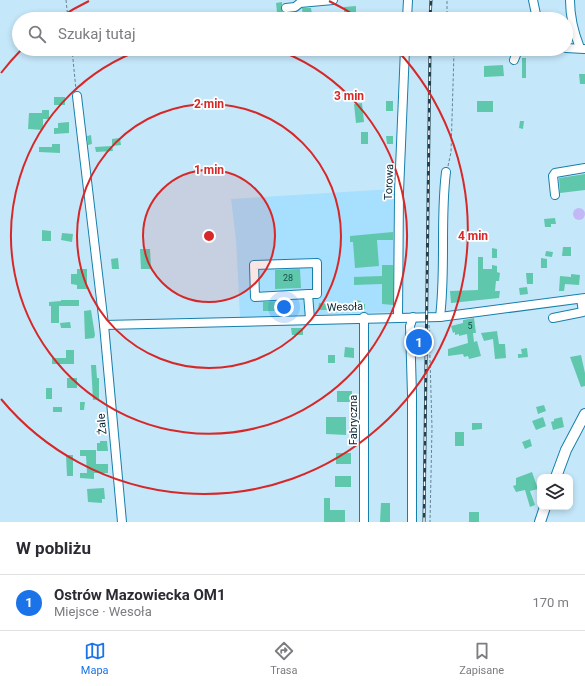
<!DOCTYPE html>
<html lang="pl">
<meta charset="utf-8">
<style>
body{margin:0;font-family:Roboto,sans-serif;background:#f7f7f7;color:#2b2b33}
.controls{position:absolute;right:12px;bottom:12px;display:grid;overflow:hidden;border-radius:8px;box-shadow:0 2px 6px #0003}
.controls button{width:36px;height:36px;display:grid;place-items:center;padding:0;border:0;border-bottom:1px solid #e1e1e2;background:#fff;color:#2b2b33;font:20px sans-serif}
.you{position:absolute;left:284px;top:307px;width:14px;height:14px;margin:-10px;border:3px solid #fff;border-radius:50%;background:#1a73e8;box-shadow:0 0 0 6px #1a73e833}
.badge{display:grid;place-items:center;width:26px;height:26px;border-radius:50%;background:#1a73e8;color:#fff;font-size:13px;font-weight:700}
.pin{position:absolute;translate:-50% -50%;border:2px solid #fff;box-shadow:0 1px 4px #0006}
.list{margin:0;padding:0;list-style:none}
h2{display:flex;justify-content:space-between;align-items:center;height:52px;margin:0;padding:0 16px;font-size:17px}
h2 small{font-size:13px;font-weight:400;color:#7c7c81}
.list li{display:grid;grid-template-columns:26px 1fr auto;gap:12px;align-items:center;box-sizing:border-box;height:56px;padding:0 16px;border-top:1px solid #e1e1e2}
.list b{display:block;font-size:15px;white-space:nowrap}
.list p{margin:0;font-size:13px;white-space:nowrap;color:#7c7c81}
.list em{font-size:13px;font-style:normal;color:#7c7c81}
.icon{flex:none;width:22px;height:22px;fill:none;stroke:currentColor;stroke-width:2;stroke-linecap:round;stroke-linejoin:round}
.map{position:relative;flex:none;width:585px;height:522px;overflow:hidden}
.search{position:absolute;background:#fff;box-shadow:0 2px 6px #0003;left:12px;right:12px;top:12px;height:44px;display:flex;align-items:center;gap:10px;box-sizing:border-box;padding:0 14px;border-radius:22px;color:#7c7c81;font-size:15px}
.sheet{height:108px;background:#fff}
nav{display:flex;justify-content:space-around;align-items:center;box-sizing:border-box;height:56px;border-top:1px solid #e1e1e2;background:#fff;font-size:11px;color:#7c7c81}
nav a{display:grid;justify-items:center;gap:2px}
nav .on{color:#1a73e8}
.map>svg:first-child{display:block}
</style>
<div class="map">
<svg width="585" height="522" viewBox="0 0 585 522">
<rect width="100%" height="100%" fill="#c5e7fa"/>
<polygon fill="#a7dffe" points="393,189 395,312 240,317 236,240 231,199"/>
<circle fill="#c3b8f5" cx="579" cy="214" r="6"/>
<g fill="#5fc8ac">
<polygon points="282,2 282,12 277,12 276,3"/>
<polygon points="356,6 356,18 344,18 344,7"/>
<polygon points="302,8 311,8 312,15 303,17"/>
<rect x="522" y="58" width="4" height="20"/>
<polygon points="503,65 504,76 484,77 484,66"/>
<polygon points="579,74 585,74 585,84 580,84"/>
<rect x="54" y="97" width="11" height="8"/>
<rect x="386" y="101" width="7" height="10"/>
<rect x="477" y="101" width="16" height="11"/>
<polygon points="362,103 364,122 356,123 354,104"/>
<polygon points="42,110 49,110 49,119 43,119 43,130 28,129 29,113 42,113"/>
<polygon points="520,121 524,121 523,129 519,128"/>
<polygon points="69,122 69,133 54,134 54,128 58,128 58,123"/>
<rect x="361" y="132" width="7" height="12"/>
<polygon points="91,135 92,144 88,145 87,136"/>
<polygon points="386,136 393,136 393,144 387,144"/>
<polygon points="120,138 121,145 112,146 112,139"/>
<polygon points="52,144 60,144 60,153 39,152 39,147 52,147"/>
<polygon points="112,146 113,151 96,152 95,147"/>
<polygon points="585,174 585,190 560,193 559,178"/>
<polygon points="555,218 556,224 551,224 551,227 545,227 544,219"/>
<polygon points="42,230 51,231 51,241 42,241"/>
<polygon points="393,232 393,240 377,240 379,266 355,268 353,242 350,242 350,236"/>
<polygon points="62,233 73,234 72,242 61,240"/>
<polygon points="563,247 571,247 571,256 562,256"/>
<polygon points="492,248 497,249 497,258 492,258"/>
<polygon points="140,249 150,249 151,269 141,269"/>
<polygon points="546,251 553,252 552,257 545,256"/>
<polygon points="478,257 483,257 483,269 492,269 492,265 497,266 497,272 500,273 499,281 496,281 495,291 500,291 499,298 451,303 450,291 478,290"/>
<polygon points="118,258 119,269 112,269 111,259"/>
<polygon points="541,258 547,259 547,268 541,268"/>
<polygon points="382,265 393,265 393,305 382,304 382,284 354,285 354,277 382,276"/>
<polygon points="77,269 87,269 87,289 77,289 77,285 71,284 71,274 77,274"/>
<polygon points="300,269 301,288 275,289 275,270"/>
<polygon points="526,273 533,273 533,284 527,284"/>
<polygon points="571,274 580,275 579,285 565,284 564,291 559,291 560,276 571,277"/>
<polygon points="527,287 528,294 520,295 519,288"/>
<polygon points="61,300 79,300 79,306 59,306 59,323 51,323 51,306 49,306 49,302 61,301"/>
<polygon points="355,300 361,301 361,304 365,304 365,309 355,309"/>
<polygon points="279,301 279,311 263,311 263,302"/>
<polygon points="319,303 328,304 328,310 318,310"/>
<polygon points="91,310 95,335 94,338 85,339 84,311"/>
<polygon points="474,318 476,333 473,333 474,342 477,341 481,356 469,359 468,356 464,357 463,354 448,356 448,349 468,343 467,334 459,336 459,334 455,335 455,332 453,333 451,326 463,323 463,320"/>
<polygon points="70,322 71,328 61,328 60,323"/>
<polygon points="291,328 303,328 303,335 292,335"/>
<polygon points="497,331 499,344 505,344 506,358 495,359 493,339 484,341 481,333"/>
<polygon points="345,347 354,348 354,358 344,357"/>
<polygon points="527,348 528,357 518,358 518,354 522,354 521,349"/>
<polygon points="66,350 74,350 74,364 52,364 52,358 66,358"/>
<rect x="328" y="355" width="7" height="8"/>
<polygon points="581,355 585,373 585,386 581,387 570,357"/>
<polygon points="91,365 96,365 97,378 99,378 99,399 93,400"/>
<rect x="67" y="378" width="10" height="10"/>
<rect x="46" y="388" width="6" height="11"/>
<rect x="337" y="391" width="15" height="11"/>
<polygon points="80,402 85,402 84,410 80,410"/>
<polygon points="544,405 546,411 538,414 536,407"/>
<rect x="53" y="407" width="9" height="5"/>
<polygon points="326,417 346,417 346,435 326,434"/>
<polygon points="543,417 546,426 536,430 532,421"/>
<polygon points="562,417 564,427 553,430 551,422 554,421 554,419"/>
<polygon points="472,423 482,423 482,429 472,430"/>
<rect x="455" y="432" width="9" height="14"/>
<polygon points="530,439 532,446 525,449 522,442"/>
<polygon points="100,441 107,441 108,451 97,451 97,443 100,443"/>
<polygon points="80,450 96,450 96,464 108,464 108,473 94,473 94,479 80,478 80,473 87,473 86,456 80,456"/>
<rect x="336" y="453" width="15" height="11"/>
<polygon points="66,455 73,455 73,476 67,476"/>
<polygon points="532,472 538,489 530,491 535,505 530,507 525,490 516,492 513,486 516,485 516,478"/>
<rect x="335" y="476" width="16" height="11"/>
<polygon points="104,488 105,499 102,499 102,503 88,502 87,489"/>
<polygon points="324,498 330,498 330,510 345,510 345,522 324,522"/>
<polygon points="381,503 390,503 390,522 380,522"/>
<rect x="469" y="512" width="10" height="10"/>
</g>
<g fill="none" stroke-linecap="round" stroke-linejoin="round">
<defs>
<g id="minor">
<polyline points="533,0 537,19"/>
<path d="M570 0C570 17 574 33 580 48"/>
<polyline points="286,8 295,7 300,3 333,0"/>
<polyline points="407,19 408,0"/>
<polyline points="566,48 584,49"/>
<polyline points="514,60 518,50 529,49"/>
<polyline points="77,96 104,325 122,522"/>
<polyline points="555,195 553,176 555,173 585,168"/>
<polyline points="308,294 255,297 254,265 317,263 317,294 308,294 310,319"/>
<polyline points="364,317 364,522"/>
<polyline points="398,317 399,192 405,49"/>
<path d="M440 317C446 269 440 220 446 172"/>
<polyline points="553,318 583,312 581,299"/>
<polyline points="104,325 440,317 585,298"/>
<polyline points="412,522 412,395 410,326 413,317"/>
</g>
<g id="major">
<polyline points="556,477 566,450 585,414"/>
<polyline points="540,522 545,507"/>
</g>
</defs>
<use href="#minor" stroke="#167fab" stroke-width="10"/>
<use href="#major" stroke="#167fab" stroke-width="12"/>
<g stroke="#638393" stroke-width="1" stroke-dasharray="3 2" stroke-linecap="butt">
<polyline points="66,0 68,19"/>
<polyline points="447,19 447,0"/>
<polyline points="72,49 76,90"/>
<polyline points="448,166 451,152 454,52 505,49"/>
<polyline points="429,325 432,428 430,522"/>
</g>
<use href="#minor" stroke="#fff" stroke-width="8"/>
<use href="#major" stroke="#fff" stroke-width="10"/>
<defs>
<g id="rail">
<polyline points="430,19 431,0"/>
<polyline points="424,522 430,49"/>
</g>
</defs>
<use href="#rail" stroke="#213f4e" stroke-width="3"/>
<use href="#rail" stroke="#fff" stroke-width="1.5" stroke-dasharray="4.5" stroke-linecap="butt"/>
</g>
<circle cx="209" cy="236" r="66" fill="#d62828" fill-opacity=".12"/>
<g fill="none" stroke="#d62828" stroke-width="2">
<circle cx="209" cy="236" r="66"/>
<circle cx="209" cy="236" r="132"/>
<path d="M275 49A198 198 0 1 1 143 49"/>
<path d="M1 73A264 264 0 0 1 22 49M59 18A264 264 0 0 1 89 1M329 1A264 264 0 0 1 359 18M396 49A264 264 0 1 1 1 399"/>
</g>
<g text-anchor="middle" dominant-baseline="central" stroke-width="3.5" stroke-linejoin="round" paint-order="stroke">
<g font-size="9" fill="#1c4c50">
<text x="288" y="278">28</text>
<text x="470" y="326">5</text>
</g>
<g font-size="11" fill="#052331" stroke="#fff">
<text transform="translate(389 182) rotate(-88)">Torowa</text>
<text transform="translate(345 307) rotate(-2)">Wesoła</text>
<text transform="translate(353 420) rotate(-90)">Fabryczna</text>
<text transform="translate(102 424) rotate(-95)">Żale</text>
</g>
</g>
<circle cx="209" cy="236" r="6" fill="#d62828" stroke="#fff" stroke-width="2"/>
<g font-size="12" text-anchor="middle" font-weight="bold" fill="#d62828" stroke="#fff" stroke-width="3.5" stroke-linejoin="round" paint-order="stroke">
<text x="349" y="100">3 min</text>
<text x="209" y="108">2 min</text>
<text x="209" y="174">1 min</text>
<text x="473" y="240">4 min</text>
</g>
</svg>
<div class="controls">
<button><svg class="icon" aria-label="layers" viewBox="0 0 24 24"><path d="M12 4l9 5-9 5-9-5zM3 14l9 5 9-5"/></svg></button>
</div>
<div class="you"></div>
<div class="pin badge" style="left:419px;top:342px">1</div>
<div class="search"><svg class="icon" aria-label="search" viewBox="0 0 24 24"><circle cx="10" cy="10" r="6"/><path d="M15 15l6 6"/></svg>Szukaj tutaj</div>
</div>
<section class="sheet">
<h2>W pobliżu<small></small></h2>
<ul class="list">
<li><span class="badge">1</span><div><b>Ostrów Mazowiecka OM1</b><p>Miejsce · Wesoła</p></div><em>170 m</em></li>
</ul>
</section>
<nav>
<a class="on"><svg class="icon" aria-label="map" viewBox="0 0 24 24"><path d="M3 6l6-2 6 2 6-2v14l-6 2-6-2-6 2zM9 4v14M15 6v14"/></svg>Mapa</a>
<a><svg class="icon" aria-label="directions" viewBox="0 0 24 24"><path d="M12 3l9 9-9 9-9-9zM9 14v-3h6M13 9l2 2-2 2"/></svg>Trasa</a>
<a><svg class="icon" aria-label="saved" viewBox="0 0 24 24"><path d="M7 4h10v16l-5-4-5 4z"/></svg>Zapisane</a>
</nav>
